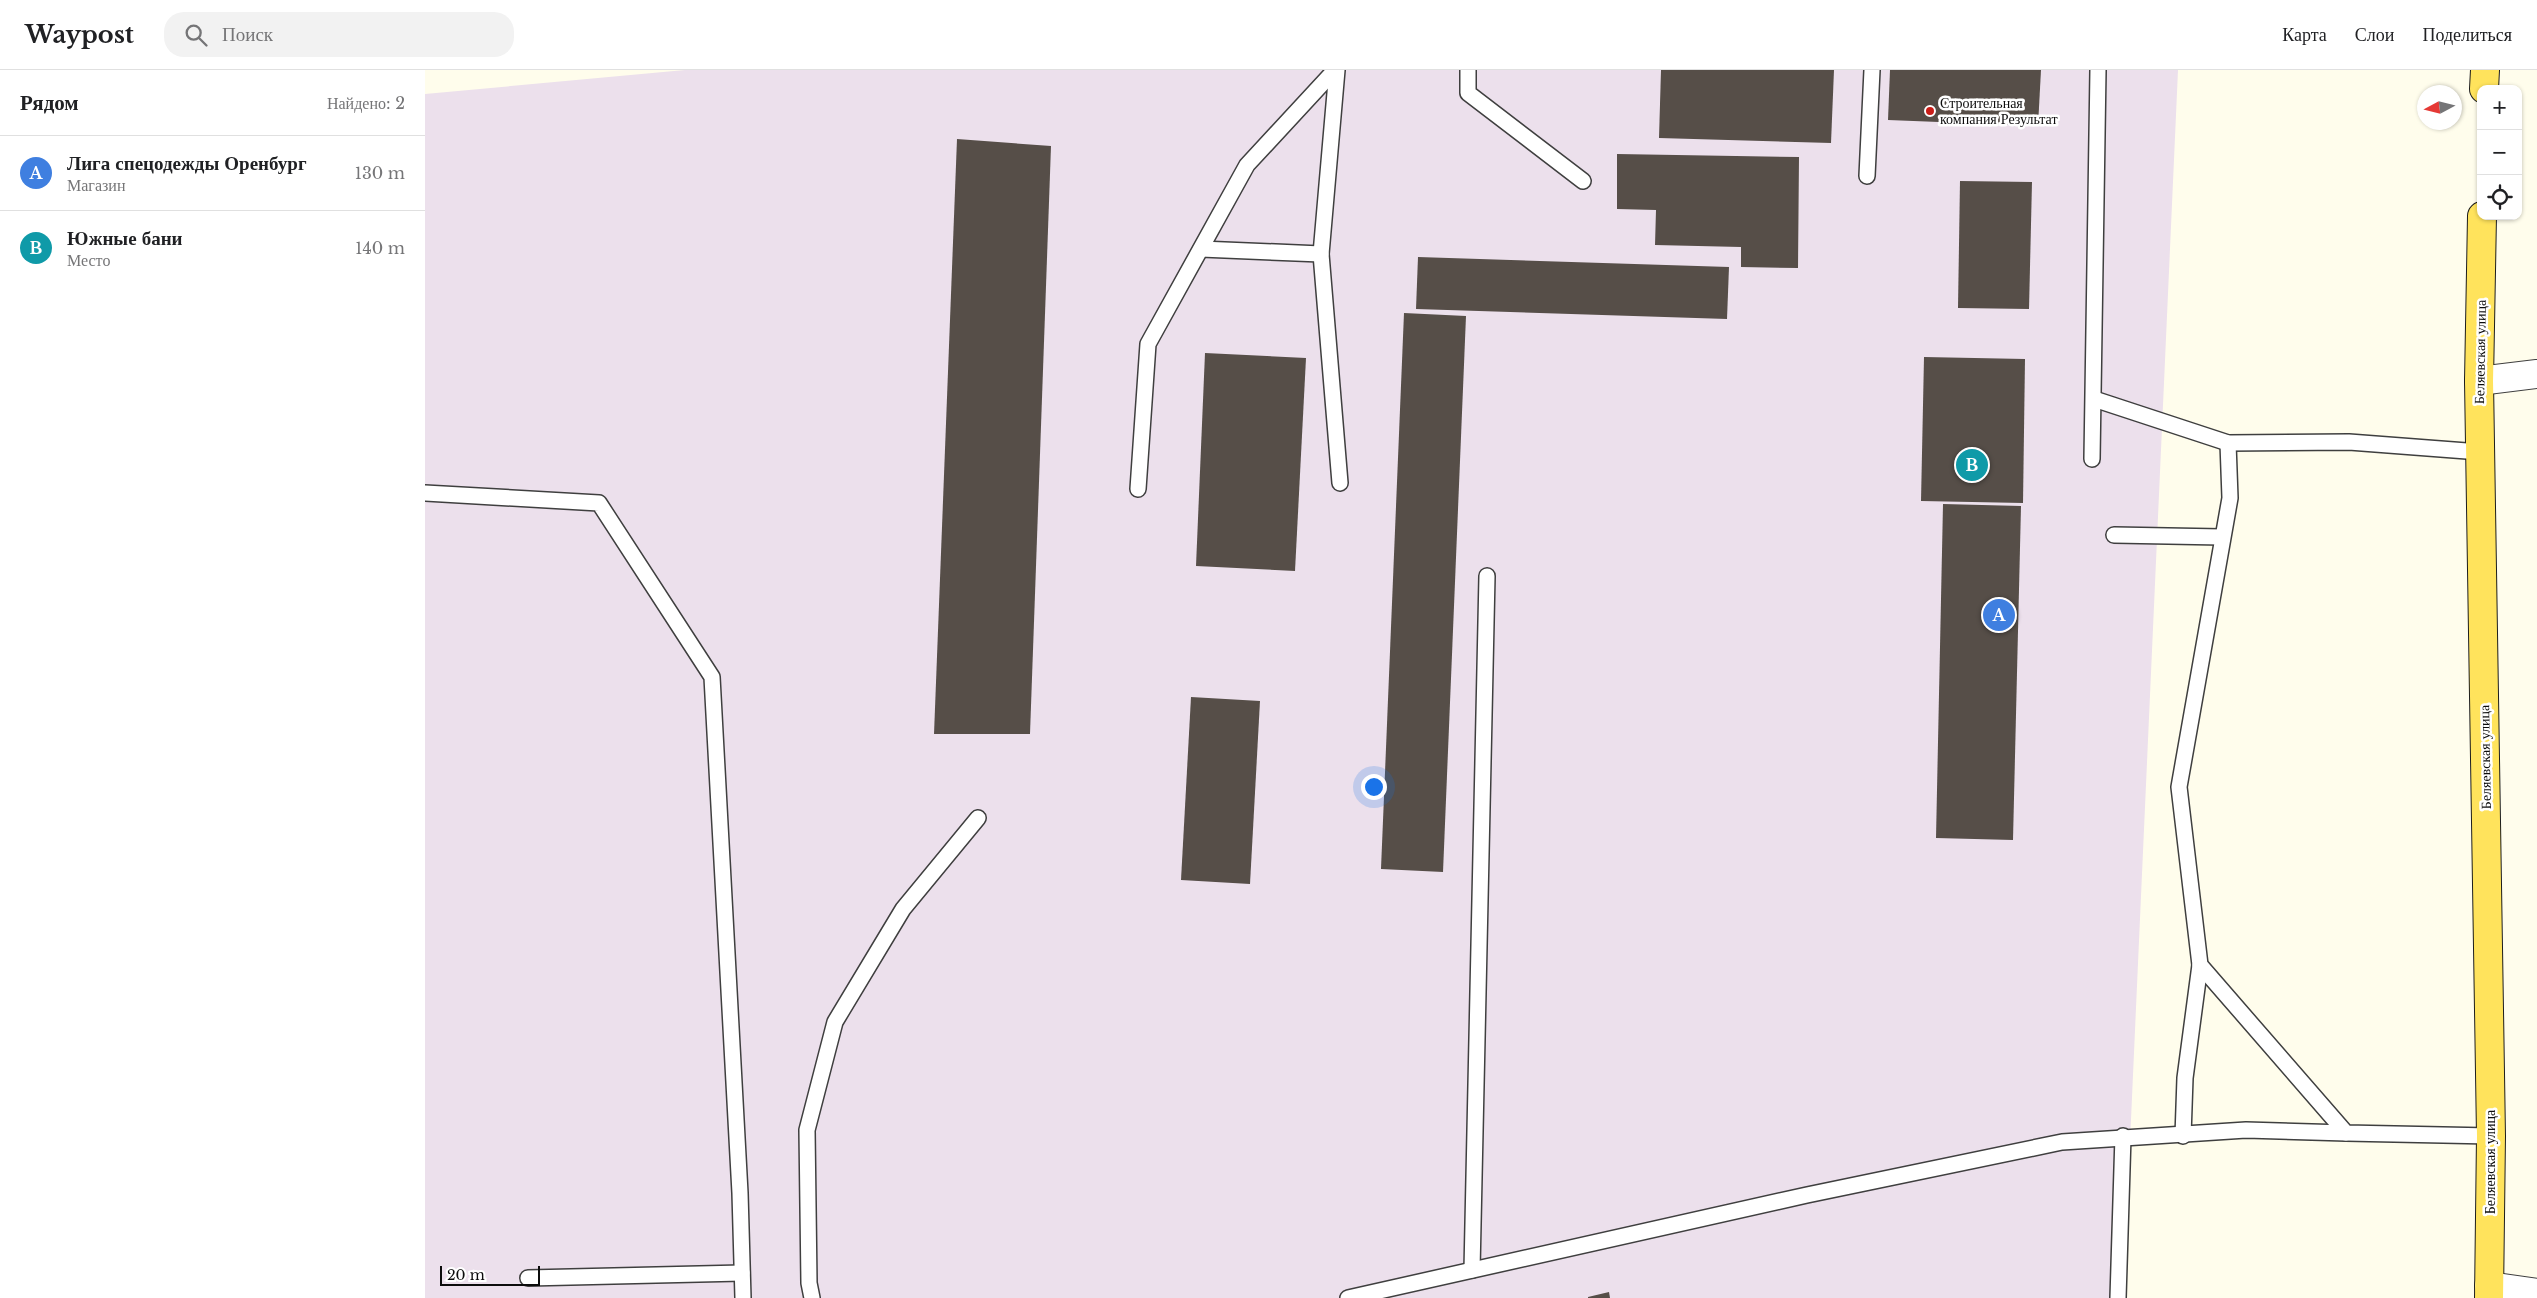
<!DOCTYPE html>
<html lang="ru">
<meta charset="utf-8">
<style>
body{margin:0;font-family:"Libre Baskerville",serif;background:#f2f2f2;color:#202124}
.controls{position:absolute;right:15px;top:15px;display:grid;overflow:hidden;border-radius:10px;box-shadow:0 1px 4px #0004}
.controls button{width:45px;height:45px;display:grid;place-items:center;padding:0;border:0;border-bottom:1px solid #e0e0e0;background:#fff;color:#202124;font:25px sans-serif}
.compass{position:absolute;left:1992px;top:15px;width:45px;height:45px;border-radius:50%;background:#fff;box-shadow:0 1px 4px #0004;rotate:263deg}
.scale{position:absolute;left:15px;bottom:12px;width:100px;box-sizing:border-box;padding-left:5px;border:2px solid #0c0c0c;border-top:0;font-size:14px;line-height:18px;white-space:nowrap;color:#0c0c0c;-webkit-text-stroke:4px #fff;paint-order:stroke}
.you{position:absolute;left:948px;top:716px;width:18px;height:18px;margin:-12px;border:4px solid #fff;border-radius:50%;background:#1a73e8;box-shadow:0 0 0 8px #1a73e833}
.badge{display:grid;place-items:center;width:32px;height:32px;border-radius:50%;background:#c91d18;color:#fff;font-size:16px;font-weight:700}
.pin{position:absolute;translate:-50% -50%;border:2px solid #fff;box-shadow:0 1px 5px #0006}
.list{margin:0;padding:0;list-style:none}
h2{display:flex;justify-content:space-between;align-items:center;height:65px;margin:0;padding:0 20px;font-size:21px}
h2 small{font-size:16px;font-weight:400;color:#757577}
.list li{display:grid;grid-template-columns:32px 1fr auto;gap:15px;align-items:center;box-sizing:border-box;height:75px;padding:0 20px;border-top:1px solid #e0e0e0}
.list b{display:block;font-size:19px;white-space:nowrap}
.list p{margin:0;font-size:16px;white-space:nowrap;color:#757577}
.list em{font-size:16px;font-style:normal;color:#757577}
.icon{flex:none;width:28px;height:28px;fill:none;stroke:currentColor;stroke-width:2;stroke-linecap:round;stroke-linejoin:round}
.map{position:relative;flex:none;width:2112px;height:1228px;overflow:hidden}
header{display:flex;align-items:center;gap:30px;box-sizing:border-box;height:70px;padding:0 25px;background:#fff;border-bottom:1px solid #e0e0e0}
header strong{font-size:24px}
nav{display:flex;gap:28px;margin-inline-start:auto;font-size:18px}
.search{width:350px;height:45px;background:#f2f2f2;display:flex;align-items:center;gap:12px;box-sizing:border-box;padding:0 18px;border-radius:20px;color:#757577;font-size:19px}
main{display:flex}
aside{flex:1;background:#fff}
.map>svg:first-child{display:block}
</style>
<header>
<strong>Waypost</strong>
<div class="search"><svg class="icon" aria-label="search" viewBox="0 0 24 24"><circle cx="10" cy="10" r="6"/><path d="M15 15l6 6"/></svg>Поиск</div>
<nav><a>Карта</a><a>Слои</a><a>Поделиться</a></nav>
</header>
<main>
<aside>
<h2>Рядом<small>Найдено: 2</small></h2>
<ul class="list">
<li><span class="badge" style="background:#3f7fe0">A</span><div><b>Лига спецодежды Оренбург</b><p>Магазин</p></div><em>130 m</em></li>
<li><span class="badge" style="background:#0f9aa8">B</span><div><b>Южные бани</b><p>Место</p></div><em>140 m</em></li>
</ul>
</aside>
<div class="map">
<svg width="2112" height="1228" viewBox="0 0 2112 1228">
<rect width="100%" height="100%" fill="#fffdec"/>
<polygon fill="#ece0ec" points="260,0 1753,0 1698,1228 0,1228 0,24"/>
<g fill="#564e48">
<polygon points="1236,0 1409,0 1406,73 1234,68"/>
<polygon points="1465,0 1616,0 1613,56 1463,50"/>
<polygon points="532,69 626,76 605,664 509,664"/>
<polygon points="1192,84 1374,87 1373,198 1316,197 1316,177 1230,175 1231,140 1192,139"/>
<polygon points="1535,111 1607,112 1604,239 1533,238"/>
<polygon points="993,187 1304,197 1302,249 991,239"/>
<polygon points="979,243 1041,246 1018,802 956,799"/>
<polygon points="780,283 881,288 870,501 771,496"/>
<polygon points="1499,287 1600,289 1598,433 1496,431"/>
<polygon points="1518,434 1596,436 1588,770 1511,768"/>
<polygon points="766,627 835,631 825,814 756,810"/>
<polygon points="1184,1222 1185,1228 1163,1228 1163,1227"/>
</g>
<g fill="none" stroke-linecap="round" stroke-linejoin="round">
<defs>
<g id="lane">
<polyline points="1043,0 1043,23 1158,111"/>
<polyline points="1442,106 1447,0"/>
<polyline points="776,179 896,184 915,413"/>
<polyline points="896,184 912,0"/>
<polyline points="1669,329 1803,373 1924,372 2055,382"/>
<polyline points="1803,373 1805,428 1754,717 1775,895 1921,1063 2066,1066"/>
<polyline points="1667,389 1673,0"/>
<polyline points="713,419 723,274 822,95 910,0"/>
<polyline points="0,423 174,433 287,607 315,1123 318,1228"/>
<polyline points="1689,465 1797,467"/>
<polyline points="1758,1066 1760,1008 1775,895"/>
<polyline points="1047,1200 1062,506"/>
<polyline points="103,1208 317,1203"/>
<polyline points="387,1228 384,1213 382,1060 410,952 478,839 553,748"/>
<polyline points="923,1228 1382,1125 1637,1072 1821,1060 1921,1063"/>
<polyline points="1693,1228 1698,1066"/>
</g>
<g id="street">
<polyline points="2054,311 2112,304"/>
<polyline points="2064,1216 2112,1223"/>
</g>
<g id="primary">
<polyline points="2059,19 2060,0"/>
<polyline points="2057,146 2054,311 2066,1066 2064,1228"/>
</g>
</defs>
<use href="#lane" stroke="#3f3f3f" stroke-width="18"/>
<use href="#street" stroke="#3f3f3f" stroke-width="30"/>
<use href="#primary" stroke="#1d1d1d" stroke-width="30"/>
<use href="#lane" stroke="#fff" stroke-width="15"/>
<use href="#street" stroke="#fff" stroke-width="28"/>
<use href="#primary" stroke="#ffe35c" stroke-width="28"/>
</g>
<circle fill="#c91d18" stroke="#fff" stroke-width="2" cx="1505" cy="41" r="5"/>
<g text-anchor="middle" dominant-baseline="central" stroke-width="5" stroke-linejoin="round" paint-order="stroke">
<g font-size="14" fill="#0c0c0c" stroke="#fff" text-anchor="start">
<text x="1515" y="33">Строительная<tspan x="1515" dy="16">компания Результат</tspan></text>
</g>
<g font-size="14" fill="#0c0c0c" stroke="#fff">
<text transform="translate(2055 282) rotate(-89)">Беляевская улица</text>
<text transform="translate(2060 687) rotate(-91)">Беляевская улица</text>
<text transform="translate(2065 1092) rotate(-90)">Беляевская улица</text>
</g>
</g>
</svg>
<div class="controls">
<button>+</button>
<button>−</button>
<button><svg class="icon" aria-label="locate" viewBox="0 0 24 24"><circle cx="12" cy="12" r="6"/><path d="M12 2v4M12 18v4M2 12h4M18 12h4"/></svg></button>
</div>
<svg class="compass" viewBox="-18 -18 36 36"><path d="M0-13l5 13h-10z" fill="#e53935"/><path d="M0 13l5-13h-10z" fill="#757577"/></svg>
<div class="scale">20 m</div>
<div class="you"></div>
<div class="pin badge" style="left:1574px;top:545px;background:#3f7fe0">A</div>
<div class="pin badge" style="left:1547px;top:395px;background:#0f9aa8">B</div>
</div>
</main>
